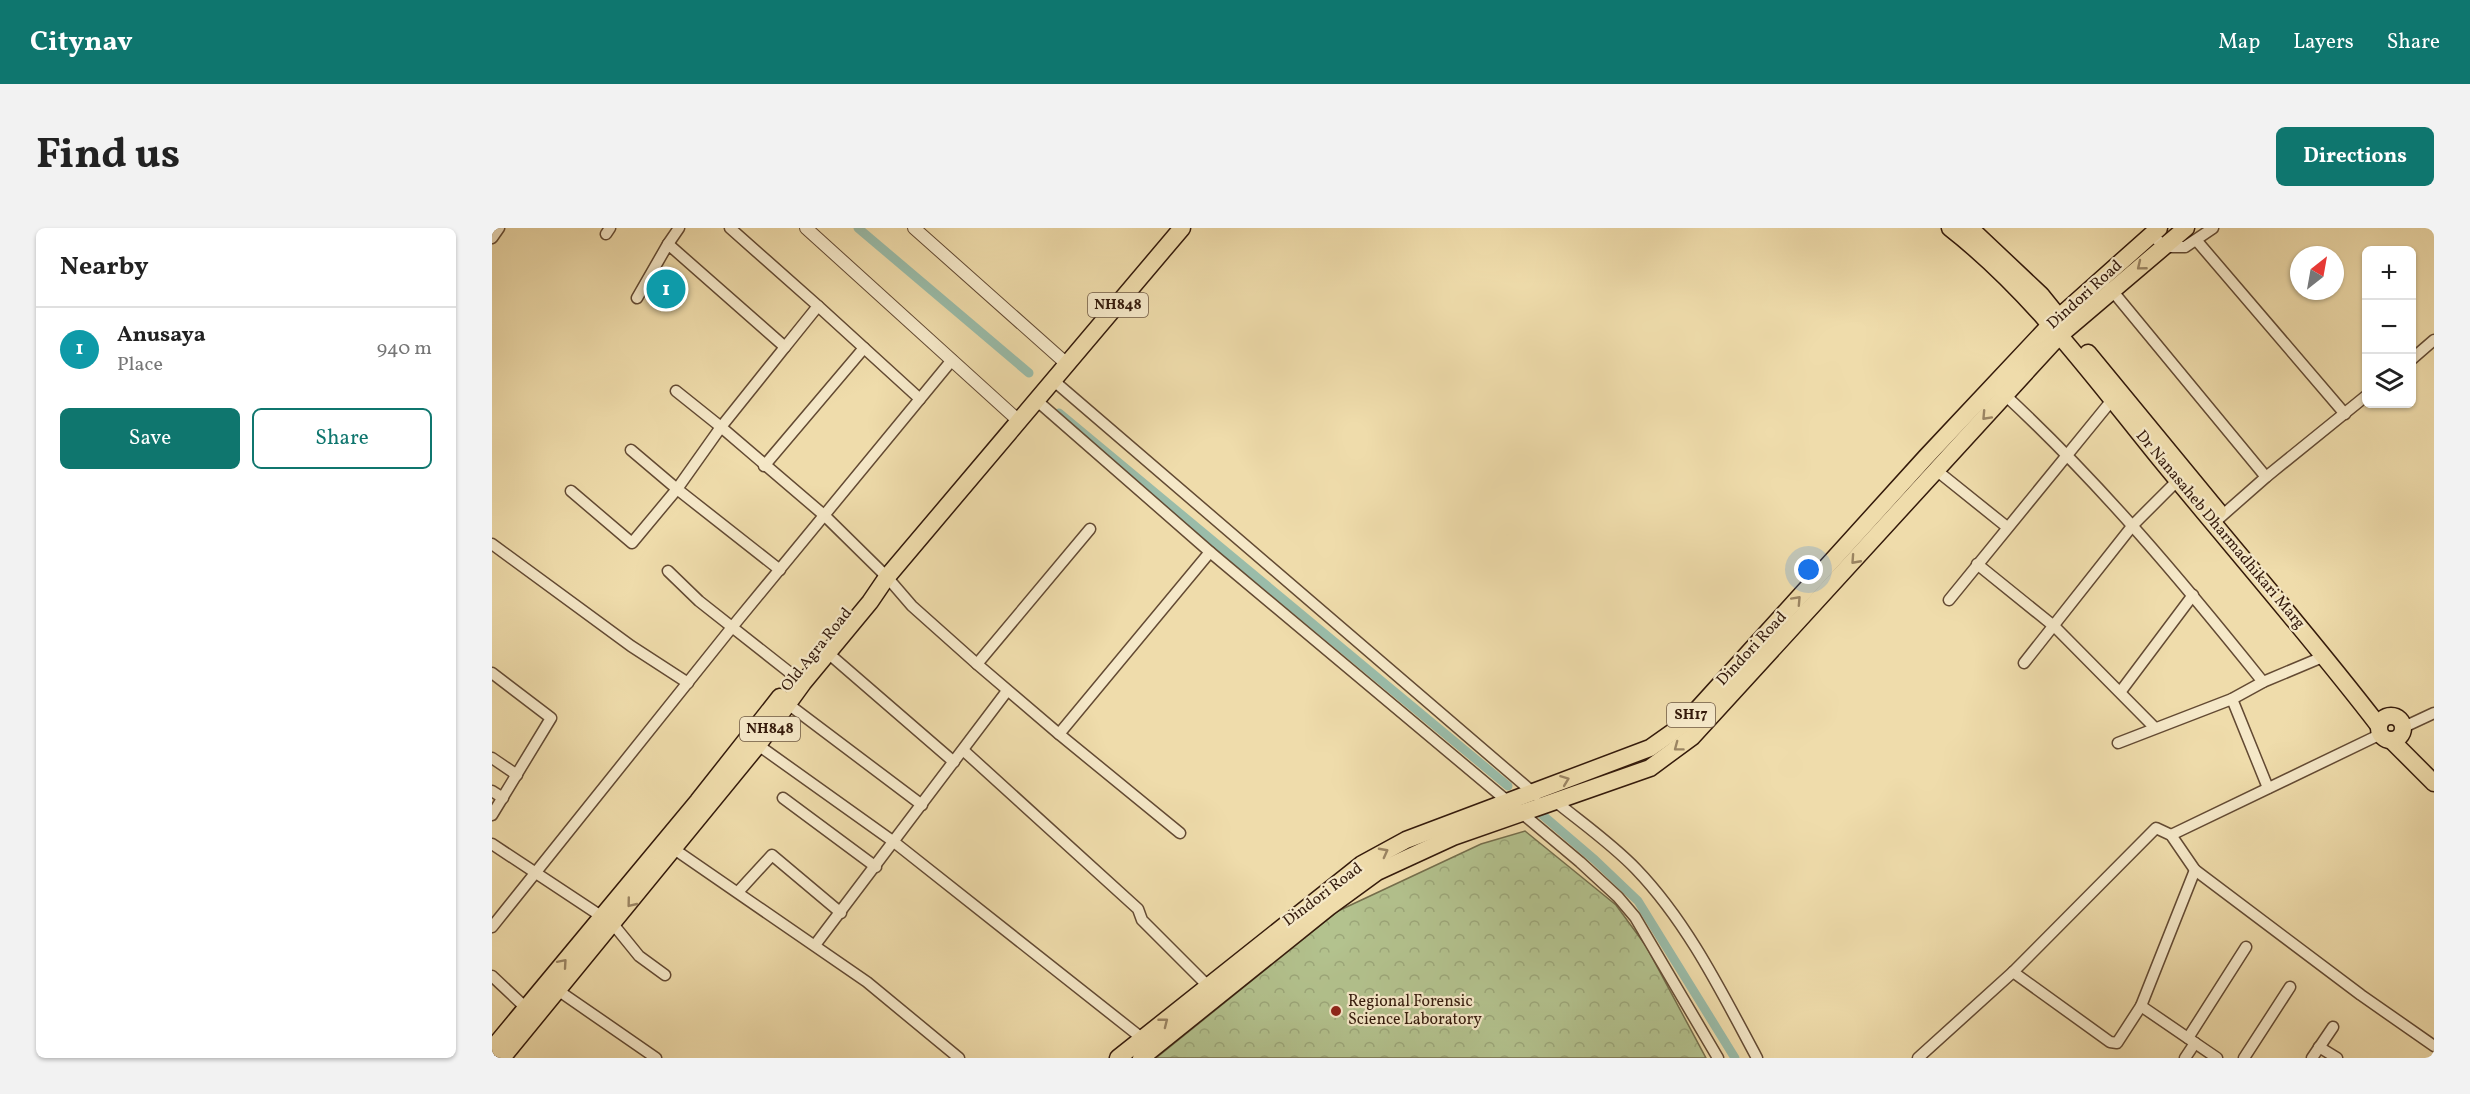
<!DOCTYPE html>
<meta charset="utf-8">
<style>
body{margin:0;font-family:Vollkorn,serif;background:#f2f2f2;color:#222}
.controls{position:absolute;right:18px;top:18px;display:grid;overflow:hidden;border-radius:9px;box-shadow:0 2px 4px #0004}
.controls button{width:54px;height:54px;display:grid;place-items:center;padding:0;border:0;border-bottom:2px solid #e0e0e0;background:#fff;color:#222;font:30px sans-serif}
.compass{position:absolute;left:1798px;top:18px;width:54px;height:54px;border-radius:50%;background:#fff;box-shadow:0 2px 4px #0004;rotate:31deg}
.you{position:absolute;left:1317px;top:342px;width:21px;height:21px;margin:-15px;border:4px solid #fff;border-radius:50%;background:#1a73e8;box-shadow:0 0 0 9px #1a73e833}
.badge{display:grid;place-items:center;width:39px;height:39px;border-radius:50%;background:#0f766e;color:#fff;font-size:20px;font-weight:700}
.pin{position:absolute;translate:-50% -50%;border:3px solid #fff;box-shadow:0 2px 6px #0006}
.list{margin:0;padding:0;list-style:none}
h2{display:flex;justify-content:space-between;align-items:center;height:78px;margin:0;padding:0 24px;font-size:26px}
h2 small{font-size:20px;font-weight:400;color:#767676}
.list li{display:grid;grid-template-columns:39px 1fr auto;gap:18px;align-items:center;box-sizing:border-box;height:84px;padding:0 24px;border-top:2px solid #e0e0e0}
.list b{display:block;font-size:22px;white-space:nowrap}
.list p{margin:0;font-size:20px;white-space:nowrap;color:#767676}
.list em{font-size:20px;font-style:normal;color:#767676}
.actions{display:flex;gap:12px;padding:18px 24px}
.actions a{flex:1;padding:14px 0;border:2px solid #0f766e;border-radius:9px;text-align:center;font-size:21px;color:#0f766e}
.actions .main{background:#0f766e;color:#fff}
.icon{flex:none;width:33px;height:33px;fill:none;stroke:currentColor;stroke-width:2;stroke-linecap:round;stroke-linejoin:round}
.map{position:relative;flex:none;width:1942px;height:830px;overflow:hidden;border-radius:9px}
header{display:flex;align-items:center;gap:36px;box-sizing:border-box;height:84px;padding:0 30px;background:#0f766e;color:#fff}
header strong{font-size:28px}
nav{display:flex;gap:33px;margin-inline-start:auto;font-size:21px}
.intro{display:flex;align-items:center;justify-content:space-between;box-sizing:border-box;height:144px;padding:0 36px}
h1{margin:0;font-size:42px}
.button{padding:15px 27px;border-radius:9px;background:#0f766e;color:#fff;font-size:21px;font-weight:700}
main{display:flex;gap:36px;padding:0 36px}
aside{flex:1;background:#fff;border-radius:9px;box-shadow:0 2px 4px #0004}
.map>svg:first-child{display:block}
</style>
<header>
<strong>Citynav</strong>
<nav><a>Map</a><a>Layers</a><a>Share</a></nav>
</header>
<div class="intro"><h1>Find us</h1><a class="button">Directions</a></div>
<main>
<aside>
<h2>Nearby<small></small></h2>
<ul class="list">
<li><span class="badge" style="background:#0f9aa8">1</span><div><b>Anusaya</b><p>Place</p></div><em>940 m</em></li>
</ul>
<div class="actions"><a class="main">Save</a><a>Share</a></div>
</aside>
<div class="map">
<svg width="1942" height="830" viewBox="0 0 1942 830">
<defs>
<pattern id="forest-crowns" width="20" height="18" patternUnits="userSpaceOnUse" patternTransform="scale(1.5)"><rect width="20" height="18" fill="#b3c28e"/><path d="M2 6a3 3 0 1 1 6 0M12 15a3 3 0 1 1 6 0" fill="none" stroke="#9ba679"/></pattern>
</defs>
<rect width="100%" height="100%" fill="#efdcab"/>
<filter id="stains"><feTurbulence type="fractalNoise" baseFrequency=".00333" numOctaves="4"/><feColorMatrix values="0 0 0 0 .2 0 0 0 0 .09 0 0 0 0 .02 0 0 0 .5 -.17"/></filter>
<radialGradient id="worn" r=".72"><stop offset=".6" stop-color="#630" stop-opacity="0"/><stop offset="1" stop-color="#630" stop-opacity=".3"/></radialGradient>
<polygon fill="url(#forest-crowns)" stroke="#746e4c" stroke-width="1.5" points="1033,603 1124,677 1154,718 1214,830 664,830 846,683 989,616"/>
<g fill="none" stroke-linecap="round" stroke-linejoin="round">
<g stroke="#9abca9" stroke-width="9">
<polyline points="366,0 537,145"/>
<polyline points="567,185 1016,558"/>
<polyline points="1048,585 1103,632 1146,673 1243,830"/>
</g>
<defs>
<g id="minor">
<polyline points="238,0 326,78 293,119"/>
<polyline points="114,6 118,0"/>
<polyline points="1659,6 1673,19 1693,19 1721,0"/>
<polyline points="0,10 7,0"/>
<polyline points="1705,13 1853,186"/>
<polyline points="176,16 187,0"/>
<polyline points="1618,60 1774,249"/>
<polyline points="145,70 176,16 293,119 229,199 333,288 395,349 420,378 485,436 567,506 718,324"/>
<polyline points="326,78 428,171"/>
<polyline points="1920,131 1942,112"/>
<polyline points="562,153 1044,567"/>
<polyline points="184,163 229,199 185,261 288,342"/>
<path d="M1513 167C1608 255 1690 353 1771 454"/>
<polyline points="543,171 718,324 1088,634 1126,669 1143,689 1226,830"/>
<polyline points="272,238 372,120"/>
<polyline points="1444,242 1515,299"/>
<polyline points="79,263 140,315 185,261 139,222"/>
<polyline points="1724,293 1774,249 1874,168"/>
<polyline points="0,316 139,418 196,455"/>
<polyline points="1485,336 1563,399 1662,499"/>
<polyline points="176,343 207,373 311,455"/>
<polyline points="1457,372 1620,172"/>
<polyline points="336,425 462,534"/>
<polyline points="1532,435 1641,297 1686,252"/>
<polyline points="485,436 598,301"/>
<polyline points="0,445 59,490 0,587"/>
<polyline points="1629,463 1701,367"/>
<polyline points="1740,471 1776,560"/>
<polyline points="296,476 430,577"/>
<polyline points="1912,499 1942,485"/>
<polyline points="567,506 688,605"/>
<polyline points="1626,515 1740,471 1771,454 1833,428"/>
<polyline points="266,517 402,614 651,811"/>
<polyline points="471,522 646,681 650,692 717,759"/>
<polyline points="0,530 25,547"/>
<polyline points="0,563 11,570"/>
<polyline points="291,570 384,639"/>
<path d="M1063 573C1090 595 1120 616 1144 641 1196 695 1230 765 1265 830"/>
<polyline points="1679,607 1889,506"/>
<polyline points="0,616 121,696 147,728 173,747"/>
<polyline points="182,621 375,754 467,830"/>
<polyline points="246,664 280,627 349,685"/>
<polyline points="0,699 241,398 460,132"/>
<polyline points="323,717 515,463"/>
<polyline points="1521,744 1618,814 1625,815 1649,778 1703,642"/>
<polyline points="0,748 33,779"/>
<polyline points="67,763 164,830"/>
<polyline points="1649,778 1725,830"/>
<polyline points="1696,810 1754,719"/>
<polyline points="1827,819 1845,830"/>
<polyline points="1426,830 1521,744 1664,600 1679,607 1703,642 1869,767 1942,818"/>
<polyline points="1693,830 1703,815"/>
<polyline points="1752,830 1798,759"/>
<polyline points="1820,830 1841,799"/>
</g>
<g id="tertiary">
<polyline points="314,0 528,194"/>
<polyline points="422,0 576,137"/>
</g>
<g id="primary">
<path d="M1458 0C1540 64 1603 151 1668 231 1741 320 1817 407 1887 498"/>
<polyline points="1478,0 1549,67 1574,98"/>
<polyline points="1596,125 1726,283"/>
<circle cx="1899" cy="500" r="12"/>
<polyline points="1899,512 1942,555"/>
<polyline points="626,830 870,636 914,612 1158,520 1192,496 1434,229 1558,97 1667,0"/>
<polyline points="649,830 837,679 885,644 961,609 1158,540 1200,509 1567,108 1694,0"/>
</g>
<g id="trunk">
<polyline points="0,821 206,573 288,469"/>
<polyline points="10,830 266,517 311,455 378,374 395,349 690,0"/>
</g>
</defs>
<use href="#minor" stroke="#634a33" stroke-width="13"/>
<use href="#tertiary" stroke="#634a33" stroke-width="14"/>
<use href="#primary" stroke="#341a0b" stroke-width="19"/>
<use href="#trunk" stroke="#341a0b" stroke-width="19"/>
<use href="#minor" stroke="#f5e8c8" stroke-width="10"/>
<use href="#tertiary" stroke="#f5e8c8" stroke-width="12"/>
<use href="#primary" stroke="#efdcab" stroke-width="16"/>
<use href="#trunk" stroke="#efdcab" stroke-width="16"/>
</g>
<defs><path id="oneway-chevron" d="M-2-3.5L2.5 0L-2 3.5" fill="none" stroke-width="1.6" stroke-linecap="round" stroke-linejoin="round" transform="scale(1.5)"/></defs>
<g stroke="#9b8563">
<use href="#oneway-chevron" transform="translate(1649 38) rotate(141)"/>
<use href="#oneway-chevron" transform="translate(1494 188) rotate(133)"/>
<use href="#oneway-chevron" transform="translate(1363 332) rotate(132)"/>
<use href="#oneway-chevron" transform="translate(1305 372) rotate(-47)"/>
<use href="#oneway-chevron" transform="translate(1186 519) rotate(143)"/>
<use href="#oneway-chevron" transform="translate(1073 552) rotate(-21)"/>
<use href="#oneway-chevron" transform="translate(892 624) rotate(-28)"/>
<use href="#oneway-chevron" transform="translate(139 675) rotate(129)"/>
<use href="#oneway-chevron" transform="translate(71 735) rotate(-49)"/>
<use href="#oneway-chevron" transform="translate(672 794) rotate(-38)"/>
</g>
<circle fill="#8f2418" stroke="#f5e8c8" stroke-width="2" cx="844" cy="783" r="6"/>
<g text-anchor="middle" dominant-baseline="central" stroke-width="4.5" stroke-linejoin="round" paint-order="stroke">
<g fill="#f5e8c8" stroke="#6e5844" stroke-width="1.5">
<rect x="596" y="65" width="60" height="24" rx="4.5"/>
<rect x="1175" y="475" width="48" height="24" rx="4.5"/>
<rect x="248" y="489" width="60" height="24" rx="4.5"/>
</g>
<g font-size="15" font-weight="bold" fill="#341a0b">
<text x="626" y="77">NH848</text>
<text x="1199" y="487">SH17</text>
<text x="278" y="501">NH848</text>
</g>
<g font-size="16" fill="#341a0b" stroke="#f5e8c8">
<text transform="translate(1593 67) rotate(-42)">Dindori Road</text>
<text transform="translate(1728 302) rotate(50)">Dr Nanasaheb Dharmadhikari Marg</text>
<text transform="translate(1260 421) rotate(-47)">Dindori Road</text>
<text transform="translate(325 422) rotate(-51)">Old Agra Road</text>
<text transform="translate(831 667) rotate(-37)">Dindori Road</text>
</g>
<g font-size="16" fill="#341a0b" stroke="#f5e8c8" text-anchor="start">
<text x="856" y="774">Regional Forensic<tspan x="856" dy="18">Science Laboratory</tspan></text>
</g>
</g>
<rect width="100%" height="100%" filter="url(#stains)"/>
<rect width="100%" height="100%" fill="url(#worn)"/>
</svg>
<div class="controls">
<button>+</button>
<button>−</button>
<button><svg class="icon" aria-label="layers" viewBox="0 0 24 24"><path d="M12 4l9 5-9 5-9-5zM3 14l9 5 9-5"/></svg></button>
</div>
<svg class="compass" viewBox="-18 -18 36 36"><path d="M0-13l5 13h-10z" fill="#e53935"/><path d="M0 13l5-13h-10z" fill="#767676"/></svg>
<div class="you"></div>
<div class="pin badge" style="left:174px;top:61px;background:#0f9aa8">1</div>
</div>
</main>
